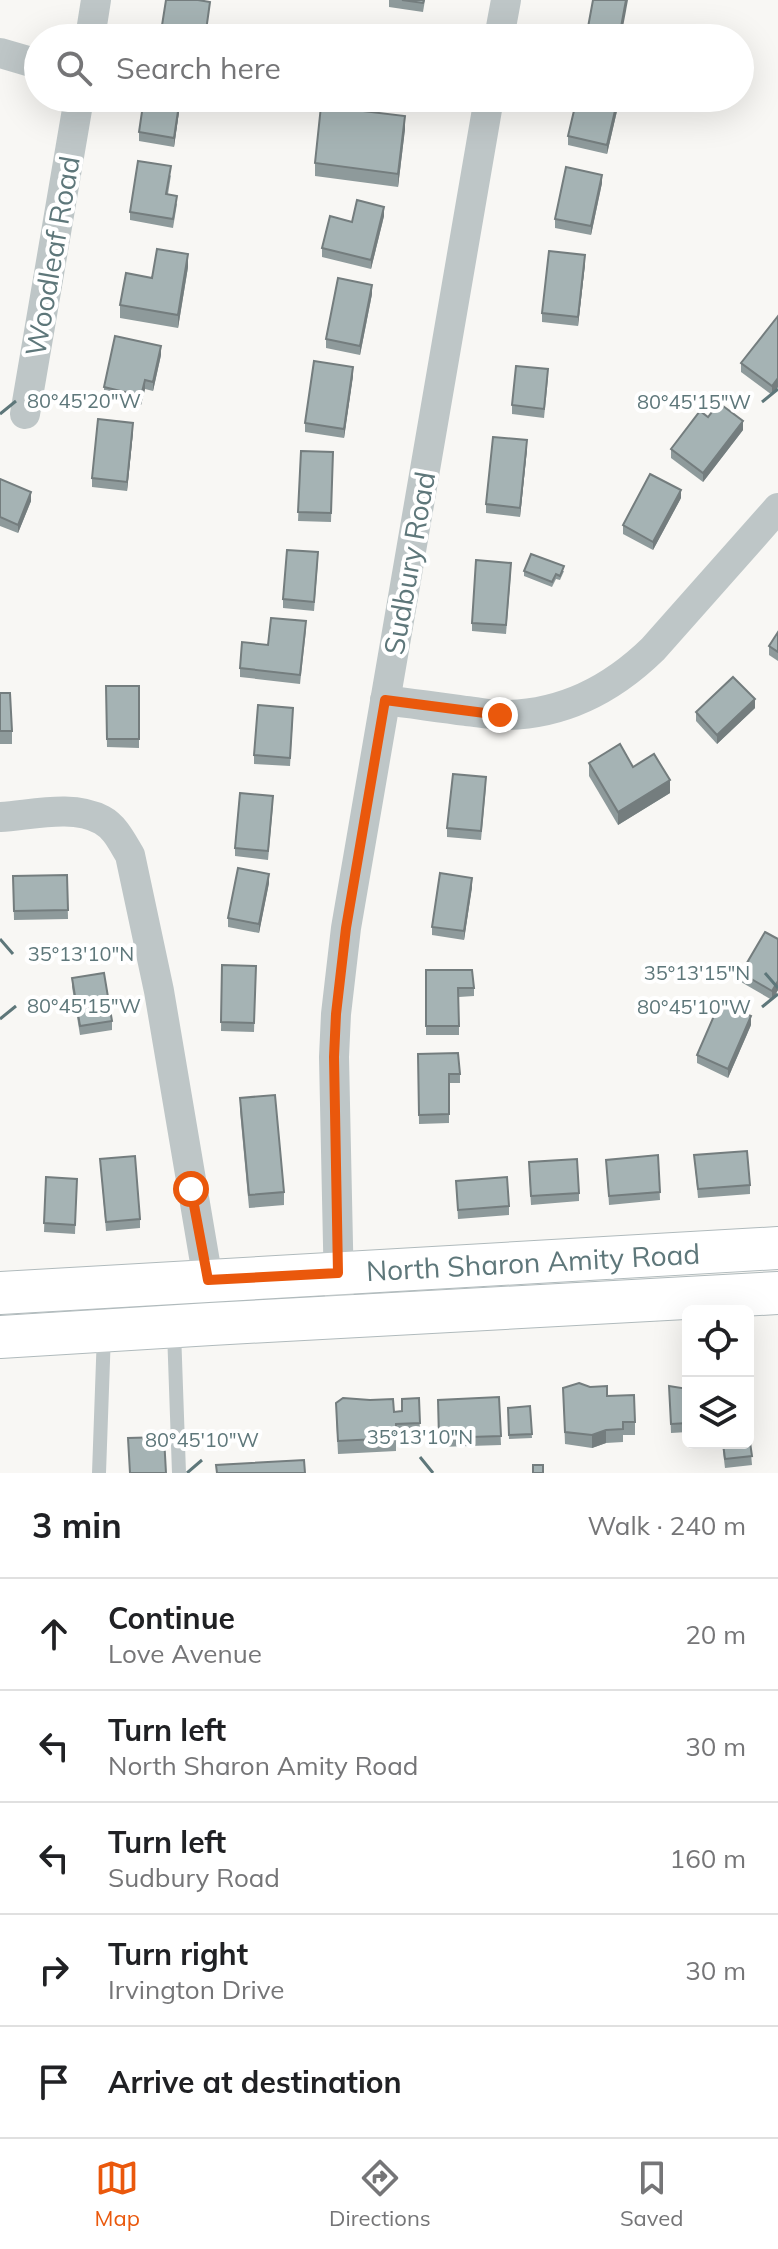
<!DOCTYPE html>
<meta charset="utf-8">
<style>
body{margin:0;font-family:Mulish,sans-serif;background:#f2f2f2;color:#202124}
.controls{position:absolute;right:24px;bottom:24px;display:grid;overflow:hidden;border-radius:12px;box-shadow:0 8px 32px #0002}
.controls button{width:72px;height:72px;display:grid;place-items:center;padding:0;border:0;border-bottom:2px solid #e0e0e0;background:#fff;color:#202124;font:40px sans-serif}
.stop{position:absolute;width:24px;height:24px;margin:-18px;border:6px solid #ea580c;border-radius:50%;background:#fff}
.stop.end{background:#ea580c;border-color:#fff;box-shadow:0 2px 8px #0008}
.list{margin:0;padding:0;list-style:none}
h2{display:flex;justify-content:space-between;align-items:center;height:104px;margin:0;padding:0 32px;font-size:34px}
h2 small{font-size:26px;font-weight:400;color:#757577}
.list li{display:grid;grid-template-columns:52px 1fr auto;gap:24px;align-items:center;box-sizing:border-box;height:112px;padding:0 32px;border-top:2px solid #e0e0e0}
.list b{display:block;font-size:30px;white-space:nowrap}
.list p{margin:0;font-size:26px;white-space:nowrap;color:#757577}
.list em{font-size:26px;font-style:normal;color:#757577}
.icon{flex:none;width:44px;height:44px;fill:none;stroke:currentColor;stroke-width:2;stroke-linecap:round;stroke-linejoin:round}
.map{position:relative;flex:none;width:778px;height:1473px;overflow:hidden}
.search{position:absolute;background:#fff;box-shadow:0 8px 32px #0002;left:24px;right:24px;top:24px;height:88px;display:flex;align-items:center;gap:20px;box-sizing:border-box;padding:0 28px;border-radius:44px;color:#757577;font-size:30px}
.sheet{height:664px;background:#fff}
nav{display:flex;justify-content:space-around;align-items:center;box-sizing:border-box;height:112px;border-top:2px solid #e0e0e0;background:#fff;font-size:22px;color:#757577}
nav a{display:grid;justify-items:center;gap:4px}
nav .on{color:#ea580c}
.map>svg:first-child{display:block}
</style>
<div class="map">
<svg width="778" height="1473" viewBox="0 0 778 1473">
<rect width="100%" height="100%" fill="#f8f7f4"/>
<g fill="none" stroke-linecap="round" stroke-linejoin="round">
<defs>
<g id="secondary">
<polyline points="0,1293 778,1248"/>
<polyline points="0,1337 211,1324 778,1293"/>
</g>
</defs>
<use href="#secondary" stroke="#b0babc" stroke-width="44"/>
<g stroke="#bec6c7" stroke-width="14">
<polyline points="174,1331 179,1473"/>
<polyline points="99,1473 104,1333"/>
</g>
<g stroke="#bec6c7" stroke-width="30">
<polyline points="90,38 96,0"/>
<polyline points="499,38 506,0"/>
<polyline points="0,53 38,64"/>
<polyline points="25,414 79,98"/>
<path d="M385 700C412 704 439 707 466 711 478 712 490 715 503 715 561 715 611 690 653 649L778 508"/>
<path d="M0 817C32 815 73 804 102 820 115 827 122 842 130 855L159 991 208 1280"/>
<polyline points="339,1291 334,1057 336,1014 346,928 489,98"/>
</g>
<use href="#secondary" stroke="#fff" stroke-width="42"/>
</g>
<g fill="#8e9a9b">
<polygon points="389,0 425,0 423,12 389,7"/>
<polygon points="144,98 181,98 174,147 139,141 139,132"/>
<polygon points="369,98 408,98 407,105"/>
<polygon points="577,98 620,98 607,154 568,145 568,136"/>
<polygon points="405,129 398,187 315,176 315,163"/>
<polygon points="171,175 168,194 177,204 173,228 130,220 130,212"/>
<polygon points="602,183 591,235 555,228 555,219"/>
<polygon points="384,216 371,269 322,257 322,248 352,222"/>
<polygon points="585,264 578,326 542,322 542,313"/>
<polygon points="188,267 178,328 120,318 120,305"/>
<polygon points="372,294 360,355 326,348 326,339"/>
<polygon points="778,316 778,387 772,395 741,372 741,363"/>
<polygon points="161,355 153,391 145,389 141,405 104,396 104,387"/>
<polygon points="353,376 344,438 305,432 305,423"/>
<polygon points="548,378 544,418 512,414 512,405"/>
<polygon points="743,430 703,482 671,458 671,449"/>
<polygon points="133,432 127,491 92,487 92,478"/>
<polygon points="527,449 520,517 486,513 486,504"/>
<polygon points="301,451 333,452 331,522 298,521"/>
<polygon points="0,479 31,501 18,533 0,526"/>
<polygon points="681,498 653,550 623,534 623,525"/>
<polygon points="318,561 314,611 283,608 283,599"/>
<polygon points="524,571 564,571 560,580 556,579 552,587 524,576"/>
<polygon points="511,572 506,634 472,631 472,623"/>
<polygon points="306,630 300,684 240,677 240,668 268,645"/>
<polygon points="778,632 778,661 769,655 769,646"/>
<polygon points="106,686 139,686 139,748 107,747"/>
<polygon points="0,693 12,731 12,744 0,744"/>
<polygon points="755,708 717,744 696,721 696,712"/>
<polygon points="293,717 290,766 254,764 254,755"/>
<polygon points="589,763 633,767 670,793 618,825 589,776"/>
<polygon points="486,786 481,840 447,837 447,828"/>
<polygon points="273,805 268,860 235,856 235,848"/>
<polygon points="67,875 68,919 14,920 13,876"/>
<polygon points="269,883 259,933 228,927 228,918"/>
<polygon points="472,887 464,940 432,935 432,927"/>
<polygon points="778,939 778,990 772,1000 741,982 741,973"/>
<polygon points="222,965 256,966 254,1032 221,1031"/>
<polygon points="426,970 474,988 474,996 459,997 459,1035 426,1035"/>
<polygon points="72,978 112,1021 112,1030 80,1035 72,987"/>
<polygon points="751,1025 728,1078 697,1063 697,1055"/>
<polygon points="418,1054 460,1074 460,1083 449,1083 449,1123 419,1124"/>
<polygon points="240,1098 284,1192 284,1205 249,1208 240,1111"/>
<polygon points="658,1155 660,1200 609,1205 606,1160"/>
<polygon points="694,1155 750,1185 750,1194 698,1198"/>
<polygon points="100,1159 140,1219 140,1228 106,1231"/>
<polygon points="529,1171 579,1193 579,1201 531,1205"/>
<polygon points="46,1177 77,1179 75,1234 44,1232"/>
<polygon points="456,1181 509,1206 509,1215 458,1219"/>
<polygon points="669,1386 688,1389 688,1432 671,1433"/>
<polygon points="563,1388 607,1396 635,1422 635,1435 623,1435 623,1442 606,1443 592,1448 565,1444"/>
<polygon points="748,1388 749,1430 752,1465 725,1468 722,1443 748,1443"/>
<polygon points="499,1397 501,1445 439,1447 438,1400"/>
<polygon points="419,1398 420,1436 396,1437 396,1451 338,1454 336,1415 402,1411"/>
<polygon points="530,1406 532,1438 509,1439 508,1408"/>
</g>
<g fill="#747d7e">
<polygon points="626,0 628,0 621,38 619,38"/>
<polygon points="180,98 181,98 174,147 174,138"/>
<polygon points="618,98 620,98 607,154 607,145"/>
<polygon points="405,116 405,129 398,187 398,174"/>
<polygon points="602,175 602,183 591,235 591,226"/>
<polygon points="384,207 384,216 371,269 371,260"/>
<polygon points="188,254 188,267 178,328 178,315"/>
<polygon points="585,255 585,264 578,326 578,317"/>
<polygon points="372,285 372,294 360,355 360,346"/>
<polygon points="161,346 161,355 153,391 153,382"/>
<polygon points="353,367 353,376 344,438 344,429"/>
<polygon points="778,378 778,387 772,395 772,386"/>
<polygon points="145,380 145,389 141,405 141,396"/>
<polygon points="743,421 743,430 703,482 703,473"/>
<polygon points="133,423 133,432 127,491 127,482"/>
<polygon points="527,440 527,449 520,517 520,508"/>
<polygon points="681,490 681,498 653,550 653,542"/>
<polygon points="31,492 31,501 18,533 18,525"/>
<polygon points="755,699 755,708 717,744 717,735"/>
<polygon points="670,780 670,793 618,825 618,812"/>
<polygon points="269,874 269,883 259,933 259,924"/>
<polygon points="472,878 472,887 464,940 464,931"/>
<polygon points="778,981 778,990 772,1000 772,991"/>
<polygon points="751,1016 751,1025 728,1078 728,1069"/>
<polygon points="606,1430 606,1443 592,1448 592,1435"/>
</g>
<g fill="#a5b3b4" stroke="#747d7e" stroke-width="2">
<polygon points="166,0 198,0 210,2 205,38 160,38"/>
<polygon points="402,0 424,0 423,3"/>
<polygon points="593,0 626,0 619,38 586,38"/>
<polygon points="379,32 412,38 378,38"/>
<polygon points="144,98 180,98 174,138 139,132"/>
<polygon points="577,98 618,98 607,145 568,136"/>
<polygon points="321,106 405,116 398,174 315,163"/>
<polygon points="138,161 171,166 166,194 177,196 173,219 130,212"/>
<polygon points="566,167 602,175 591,226 555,219"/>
<polygon points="357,200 384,207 371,260 322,248 330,216 352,222"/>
<polygon points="157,249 188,254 178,315 120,305 126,273 152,278"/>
<polygon points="549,251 585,255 578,317 542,313"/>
<polygon points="338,278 372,285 360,346 326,339"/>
<polygon points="778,316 778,378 772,386 741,363"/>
<polygon points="115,336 161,346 153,382 145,380 141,396 104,387"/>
<polygon points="314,361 353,367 344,429 305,423"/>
<polygon points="516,366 548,369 544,409 512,405"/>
<polygon points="719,403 743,421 703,473 671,449 700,411 708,417"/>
<polygon points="98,419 133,423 127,482 92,478"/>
<polygon points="493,437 527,440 520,508 486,504"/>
<polygon points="301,451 333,452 331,513 298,512"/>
<polygon points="650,474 681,490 653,542 623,525"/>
<polygon points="0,479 31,492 18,525 0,517"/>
<polygon points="287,550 318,552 314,602 283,599"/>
<polygon points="531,554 564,566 560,576 556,574 552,582 524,571"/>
<polygon points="476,560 511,563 506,625 472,623"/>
<polygon points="271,618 306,621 300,675 240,668 242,642 268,645"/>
<polygon points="778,632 778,652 769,646"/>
<polygon points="733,677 755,699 717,735 696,712"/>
<polygon points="106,686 139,686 139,739 107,739"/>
<polygon points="0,693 10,693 12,731 0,731"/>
<polygon points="258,705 293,708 290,758 254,755"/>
<polygon points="620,744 633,767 654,754 670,780 618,812 589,763"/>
<polygon points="453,774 486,777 481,831 447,828"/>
<polygon points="240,793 273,796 268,851 235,848"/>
<polygon points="238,868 269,874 259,924 228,918"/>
<polygon points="440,873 472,878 464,931 432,927"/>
<polygon points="67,875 68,910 14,911 13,876"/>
<polygon points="765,932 778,939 778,981 772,991 741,973"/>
<polygon points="222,965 256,966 254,1023 221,1022"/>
<polygon points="426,970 472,970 474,988 458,988 459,1026 426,1026"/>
<polygon points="104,973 112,1021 80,1026 72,978"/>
<polygon points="720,1002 751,1016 728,1069 697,1055"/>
<polygon points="458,1053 460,1074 449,1074 449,1114 419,1115 418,1054"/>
<polygon points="275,1095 284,1192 249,1195 240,1098"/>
<polygon points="747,1151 750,1185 698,1189 694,1155"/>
<polygon points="658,1155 660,1192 609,1196 606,1160"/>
<polygon points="135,1156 140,1219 106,1222 100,1159"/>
<polygon points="577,1159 579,1193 531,1196 529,1162"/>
<polygon points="46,1177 77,1179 75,1225 44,1223"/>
<polygon points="507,1177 509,1206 458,1210 456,1181"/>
<polygon points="579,1383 590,1387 607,1386 607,1396 634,1395 635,1422 623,1422 623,1429 606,1430 592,1435 565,1432 563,1388"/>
<polygon points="669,1386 688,1389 688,1423 671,1424"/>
<polygon points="748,1388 750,1421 748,1421"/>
<polygon points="499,1397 501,1436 439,1438 438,1400"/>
<polygon points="343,1398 370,1400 393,1399 394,1412 402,1411 402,1399 419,1398 420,1423 396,1424 396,1438 338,1441 336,1403"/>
<polygon points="530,1406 532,1434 509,1435 508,1408"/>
<polygon points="748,1428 752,1456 725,1459 723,1443 748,1443"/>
<polygon points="164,1437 166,1473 130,1473 128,1438"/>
<polygon points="304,1460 305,1473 217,1473 216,1465"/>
<rect x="533" y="1465" width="10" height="8"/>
</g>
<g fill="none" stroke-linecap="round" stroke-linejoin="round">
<polyline stroke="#ea580c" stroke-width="10" points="191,1189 208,1280 338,1273 334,1057 336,1014 346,928 385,700 500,715"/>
</g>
<path fill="none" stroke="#5e777a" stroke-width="3" d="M762 402 778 389M0 414 16 401M0 939 13 954M765 973 778 988M762 1007 778 994M0 1019 16 1006M420 1457 433 1473M187 1473 202 1460"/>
<g text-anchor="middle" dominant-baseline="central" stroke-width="8" stroke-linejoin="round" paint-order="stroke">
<g font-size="28" fill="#5e777a" stroke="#fff">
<text transform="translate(52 256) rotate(-80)">Woodleaf Road</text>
<text transform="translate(409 563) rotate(-80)">Sudbury Road</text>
<text transform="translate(533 1262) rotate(-3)">North Sharon Amity Road</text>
</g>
</g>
<g font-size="20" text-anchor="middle" fill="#5e777a" stroke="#fff" stroke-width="8" stroke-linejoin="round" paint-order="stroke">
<text x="84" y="408">80°45'20"W</text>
<text x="694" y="409">80°45'15"W</text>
<text x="81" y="961">35°13'10"N</text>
<text x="697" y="980">35°13'15"N</text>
<text x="84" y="1013">80°45'15"W</text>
<text x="694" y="1014">80°45'10"W</text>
<text x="420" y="1444">35°13'10"N</text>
<text x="202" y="1447">80°45'10"W</text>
</g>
</svg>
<div class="controls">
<button><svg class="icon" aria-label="locate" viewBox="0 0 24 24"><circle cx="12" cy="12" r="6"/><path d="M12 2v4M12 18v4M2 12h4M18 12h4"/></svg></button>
<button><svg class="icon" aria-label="layers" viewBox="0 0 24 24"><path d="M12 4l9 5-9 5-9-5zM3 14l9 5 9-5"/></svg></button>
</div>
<div class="stop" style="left:191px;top:1189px"></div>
<div class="stop end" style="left:500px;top:715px"></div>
<div class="search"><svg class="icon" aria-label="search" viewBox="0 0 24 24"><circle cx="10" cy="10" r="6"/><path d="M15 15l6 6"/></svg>Search here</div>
</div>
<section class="sheet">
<h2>3 min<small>Walk · 240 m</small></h2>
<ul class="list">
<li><svg class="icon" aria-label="ahead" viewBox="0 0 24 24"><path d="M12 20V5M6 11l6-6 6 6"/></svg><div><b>Continue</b><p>Love Avenue</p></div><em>20 m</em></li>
<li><svg class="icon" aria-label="left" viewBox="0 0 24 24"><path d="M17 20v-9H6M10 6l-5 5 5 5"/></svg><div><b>Turn left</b><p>North Sharon Amity Road</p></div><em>30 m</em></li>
<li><svg class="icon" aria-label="left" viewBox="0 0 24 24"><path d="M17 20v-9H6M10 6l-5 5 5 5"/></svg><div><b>Turn left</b><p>Sudbury Road</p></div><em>160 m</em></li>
<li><svg class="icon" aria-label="right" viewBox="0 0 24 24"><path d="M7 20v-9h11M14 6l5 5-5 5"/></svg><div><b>Turn right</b><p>Irvington Drive</p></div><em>30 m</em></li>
<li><svg class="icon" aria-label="arrive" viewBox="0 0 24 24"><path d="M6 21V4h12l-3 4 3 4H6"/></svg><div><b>Arrive at destination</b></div></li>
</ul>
</section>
<nav>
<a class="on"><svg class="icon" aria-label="map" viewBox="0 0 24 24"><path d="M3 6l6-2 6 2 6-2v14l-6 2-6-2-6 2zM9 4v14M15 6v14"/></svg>Map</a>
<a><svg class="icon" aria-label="directions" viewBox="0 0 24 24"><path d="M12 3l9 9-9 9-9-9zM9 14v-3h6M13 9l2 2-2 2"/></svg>Directions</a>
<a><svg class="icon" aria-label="saved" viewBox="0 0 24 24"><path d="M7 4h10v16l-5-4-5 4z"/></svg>Saved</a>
</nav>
